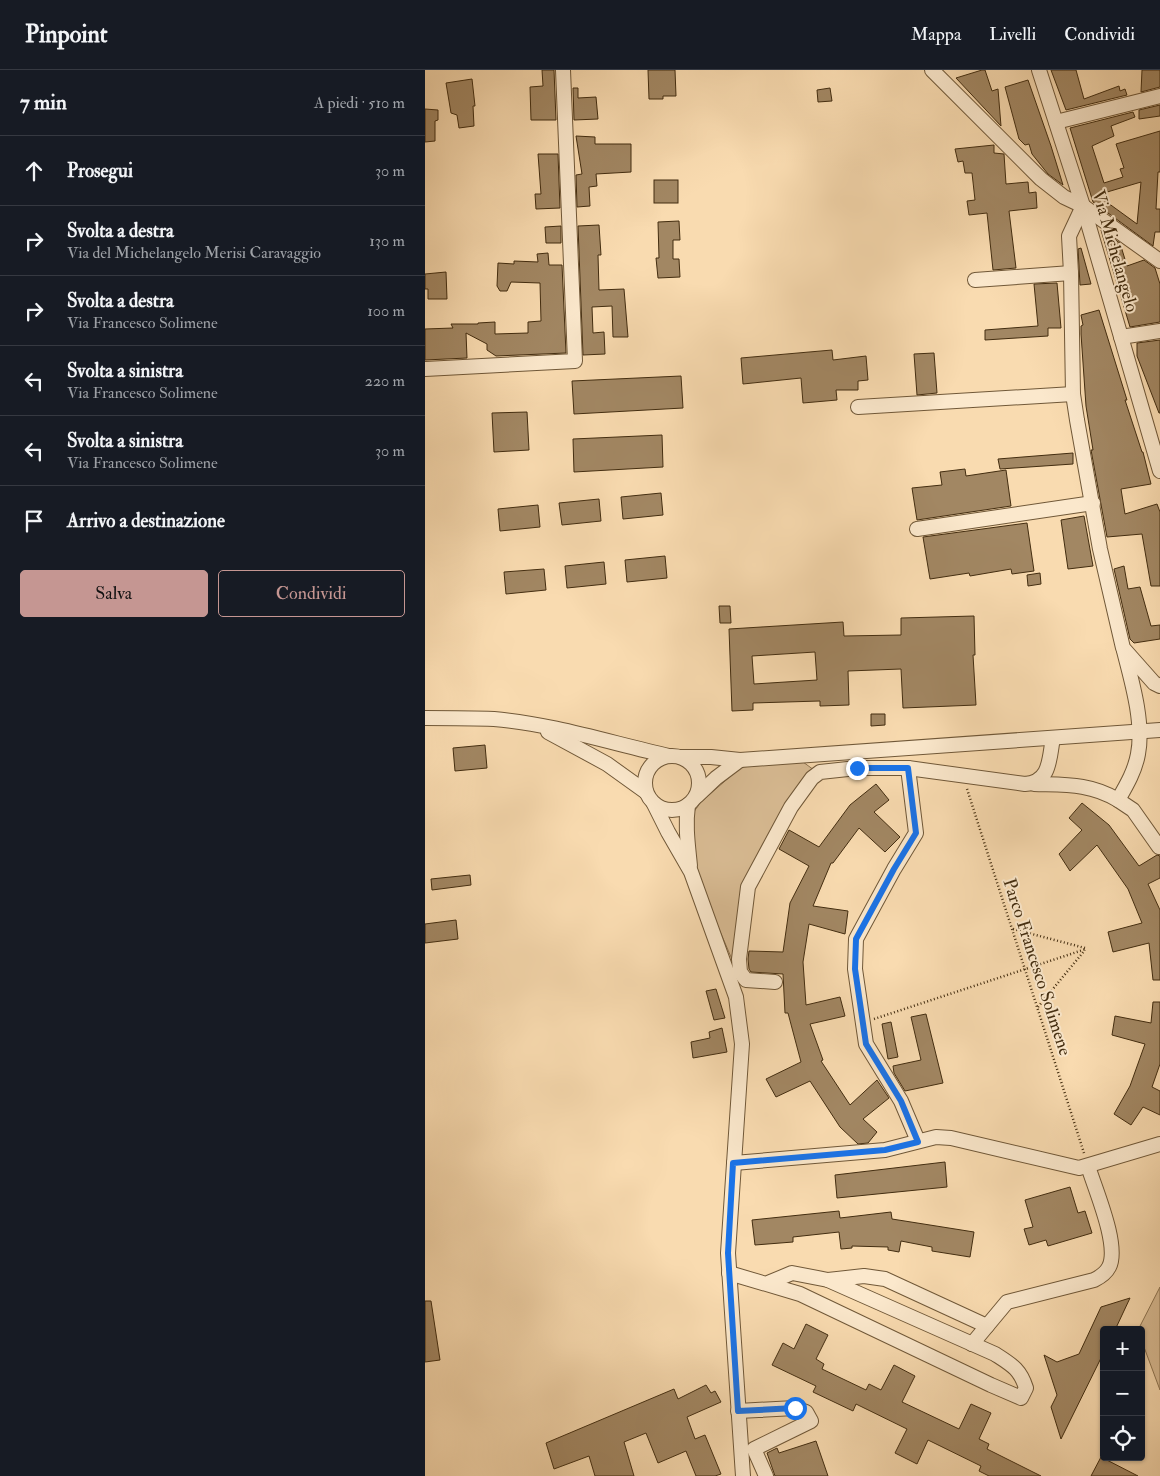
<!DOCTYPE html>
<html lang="it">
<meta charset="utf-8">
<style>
body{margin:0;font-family:"IM FELL Double Pica",serif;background:#20242c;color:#f1f3f6}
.controls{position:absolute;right:15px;bottom:15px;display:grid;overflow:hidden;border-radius:5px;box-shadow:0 1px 4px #0004}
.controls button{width:45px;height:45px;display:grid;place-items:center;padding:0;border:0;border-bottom:1px solid #363941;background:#171b24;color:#f1f3f6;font:25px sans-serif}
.stop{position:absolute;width:15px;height:15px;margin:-11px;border:4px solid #1a73e8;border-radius:50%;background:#fff}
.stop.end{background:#1a73e8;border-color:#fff;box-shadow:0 1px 5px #0008}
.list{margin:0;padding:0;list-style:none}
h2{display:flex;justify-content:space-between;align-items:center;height:65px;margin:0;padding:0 20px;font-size:21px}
h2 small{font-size:16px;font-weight:400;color:#9ea1a6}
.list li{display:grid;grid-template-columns:32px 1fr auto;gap:15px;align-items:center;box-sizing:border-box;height:70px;padding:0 20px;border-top:1px solid #363941}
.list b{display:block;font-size:19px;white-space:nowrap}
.list p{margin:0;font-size:16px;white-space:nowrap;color:#9ea1a6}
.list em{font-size:16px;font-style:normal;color:#9ea1a6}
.actions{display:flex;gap:10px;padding:15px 20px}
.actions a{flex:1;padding:11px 0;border:1px solid #c59692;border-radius:5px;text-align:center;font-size:18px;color:#c59692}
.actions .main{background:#c59692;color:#111}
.icon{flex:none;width:28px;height:28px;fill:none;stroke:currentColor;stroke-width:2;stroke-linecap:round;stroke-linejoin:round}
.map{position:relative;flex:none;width:735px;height:1406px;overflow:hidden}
header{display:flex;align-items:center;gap:30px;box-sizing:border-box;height:70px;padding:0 25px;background:#171b24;border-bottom:1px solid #363941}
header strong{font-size:24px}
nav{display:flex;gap:28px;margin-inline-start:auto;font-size:18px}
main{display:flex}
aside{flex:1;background:#171b24}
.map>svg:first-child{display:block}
</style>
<header>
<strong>Pinpoint</strong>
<nav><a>Mappa</a><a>Livelli</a><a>Condividi</a></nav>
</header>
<main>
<aside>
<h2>7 min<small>A piedi · 510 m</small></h2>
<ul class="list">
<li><svg class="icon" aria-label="ahead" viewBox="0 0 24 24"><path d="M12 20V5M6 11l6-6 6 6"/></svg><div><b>Prosegui</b></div><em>30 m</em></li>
<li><svg class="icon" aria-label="right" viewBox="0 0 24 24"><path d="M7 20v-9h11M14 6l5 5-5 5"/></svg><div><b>Svolta a destra</b><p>Via del Michelangelo Merisi Caravaggio</p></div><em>130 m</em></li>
<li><svg class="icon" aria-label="right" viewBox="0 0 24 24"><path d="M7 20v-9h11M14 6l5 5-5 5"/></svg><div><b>Svolta a destra</b><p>Via Francesco Solimene</p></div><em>100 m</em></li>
<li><svg class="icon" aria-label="left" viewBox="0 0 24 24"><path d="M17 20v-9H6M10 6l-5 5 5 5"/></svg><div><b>Svolta a sinistra</b><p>Via Francesco Solimene</p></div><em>220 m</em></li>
<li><svg class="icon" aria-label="left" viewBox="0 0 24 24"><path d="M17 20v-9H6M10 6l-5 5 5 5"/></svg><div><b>Svolta a sinistra</b><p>Via Francesco Solimene</p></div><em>30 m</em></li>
<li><svg class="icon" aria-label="arrive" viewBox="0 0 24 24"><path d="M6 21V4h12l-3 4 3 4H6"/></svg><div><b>Arrivo a destinazione</b></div></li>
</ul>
<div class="actions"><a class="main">Salva</a><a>Condividi</a></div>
</aside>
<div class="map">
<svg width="735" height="1406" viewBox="0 0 735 1406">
<rect width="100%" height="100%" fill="#f9dbb0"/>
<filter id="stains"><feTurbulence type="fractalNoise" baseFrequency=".004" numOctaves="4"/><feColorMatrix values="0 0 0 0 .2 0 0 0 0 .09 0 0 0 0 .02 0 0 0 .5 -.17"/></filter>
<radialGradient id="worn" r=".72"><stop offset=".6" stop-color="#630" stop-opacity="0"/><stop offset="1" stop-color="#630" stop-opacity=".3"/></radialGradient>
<g fill="#dabd95" stroke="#8e7552">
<polygon points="378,692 389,700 318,814 309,894 291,852 272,803 268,769 268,743 276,732 316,697"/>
<polygon points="735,1217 735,1320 716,1269 716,1260 713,1260"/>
</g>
<g fill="#a28763" stroke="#432d10" fill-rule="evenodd">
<polygon points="117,0 129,0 131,50 106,50 105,17 118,16"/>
<polygon points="223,0 250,0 251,26 238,26 238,29 224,29"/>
<polygon points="557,0 560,0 567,21 573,19 576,56 531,8"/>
<polygon points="626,0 651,0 659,29 694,16 695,21 700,19 702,25 641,40"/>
<polygon points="717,0 735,0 735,17 716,22"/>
<polygon points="47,9 50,36 48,36 49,56 34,58 32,45 26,43 21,13"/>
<polygon points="603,10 626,76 638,115 623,104 607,84 604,74 600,75 594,69 580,17"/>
<polygon points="148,18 153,18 153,28 171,27 173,49 149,50"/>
<polygon points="405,18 407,31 393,32 392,20"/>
<polygon points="735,35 735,46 714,49 714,40"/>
<polygon points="0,39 13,40 13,50 10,51 10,71 0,72"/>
<path d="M708 42 710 47 686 56 689 66 667 76 679 113 698 107 695 99 699 98 691 74 735 61V102H733L731 139H735V162H730L728 176 668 132 645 58ZM716 112 712 154 672 125Z"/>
<polygon points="151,66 170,67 170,74 206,74 206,102 171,104 172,116 164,117 165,136 152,137 151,105 157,104"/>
<polygon points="569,75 569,83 579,84 581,114 603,112 604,123 611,122 612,138 584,141 591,198 568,200 562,143 544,145 542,131 550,130 547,103 540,103 538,91 533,92 530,79"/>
<polygon points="113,84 133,84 135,138 111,139 110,124 116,124"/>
<rect x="229" y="110" width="24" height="23"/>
<polygon points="254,151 255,170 248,170 248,189 254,189 255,207 233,208 231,188 234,188 233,152"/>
<polygon points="174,155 176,185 173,185 174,220 199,219 203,267 188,267 187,236 167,237 168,263 179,262 180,284 158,285 153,156"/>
<polygon points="136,156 136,173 121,173 120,157"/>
<polygon points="676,160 695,173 702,196 719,190 730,198 735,214 735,252 705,257"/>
<polygon points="656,178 666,214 655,215 653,179"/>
<polygon points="123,183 124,195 137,195 141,283 71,286 62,280 62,274 41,263 42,288 0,290 0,259 28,258 26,254 53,254 53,253 70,252 70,264 103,263 103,252 116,251 115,213 86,212 82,221 75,221 72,216 73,193 89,194 89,191 113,192 112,184"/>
<polygon points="21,202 22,229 3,229 3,219 0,219 0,204"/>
<polygon points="632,213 636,258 623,258 623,266 560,270 560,260 613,256 609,214"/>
<polygon points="674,240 702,330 700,330 717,382 718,382 726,414 696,419 700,444 732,434 735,442 735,516 726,516 717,464 682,467 666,380 668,380 661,336 656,264 656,256 658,255 656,245"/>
<polygon points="735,270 735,343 734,343 712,286 712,273"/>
<polygon points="407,280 408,290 441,286 443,310 433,311 433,320 411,320 412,330 378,333 376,308 318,314 316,288"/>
<polygon points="509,283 512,323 492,325 489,284"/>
<polygon points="256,306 258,338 149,344 147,311"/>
<polygon points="102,342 104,380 69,382 67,343"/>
<polygon points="237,365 238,397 149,402 148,369"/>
<polygon points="648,383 648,394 575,399 573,389"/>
<polygon points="540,399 541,406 581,400 586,436 492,450 487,418 517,415 515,402"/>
<polygon points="236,423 238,445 198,449 196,427"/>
<polygon points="174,429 176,451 137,455 134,433"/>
<polygon points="113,435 115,457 75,461 73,439"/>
<polygon points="659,446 668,496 643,499 636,450"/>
<polygon points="602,453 609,501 587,504 586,499 545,506 544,503 505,509 498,467"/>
<polygon points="240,486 242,508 202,512 200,490"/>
<polygon points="179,492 181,514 142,518 140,496"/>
<polygon points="699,496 703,519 715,517 726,556 735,555 735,569 709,573 705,569 689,499"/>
<polygon points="119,499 121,520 81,524 79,502"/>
<polygon points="615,503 616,514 603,516 602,505"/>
<polygon points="294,536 305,536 306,553 295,553"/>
<path d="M549 546 550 585H548L551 635 478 638 476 599 423 601 424 635 395 636V631L328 633V640L307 641 304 559 418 552 419 566 476 565V548ZM390 582 392 610 329 614 327 586Z"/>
<polygon points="446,644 460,644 460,655 446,656"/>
<polygon points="60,675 62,698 30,701 28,678"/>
<polygon points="451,714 464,730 449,742 475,767 460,782 434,758 408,793 406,793 388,836 423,841 420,864 384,854 378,892 381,935 415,927 420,946 385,954 398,990 396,991 425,1035 452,1010 464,1028 438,1049 452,1062 443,1073 433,1074 415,1057 385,1011 351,1027 341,1009 376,992 363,943 360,943 358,904 326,902 324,899 323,889 324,881 358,882 365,833 384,796 354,779 364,760 394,777 425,735"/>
<polygon points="657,733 684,755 714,796 732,785 735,786 735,808 723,814 735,840 735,910 728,910 724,873 688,882 683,862 717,853 703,819 672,775 645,801 634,784 657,760 644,748"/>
<polygon points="45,805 46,815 7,820 6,809"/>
<polygon points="31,850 33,869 0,873 0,854"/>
<polygon points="291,919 300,948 289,950 281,921"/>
<polygon points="728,932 735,932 735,994 727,1017 735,1021 735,1045 718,1037 706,1055 689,1044 705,1016 720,974 687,965 690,946 726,953"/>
<polygon points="501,944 518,1013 480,1021 469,1003 468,996 496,990 486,947"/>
<polygon points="466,952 473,987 463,989 457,954"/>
<polygon points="297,958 302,982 268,988 266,972 285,968 284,962"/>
<polygon points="520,1092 522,1117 412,1128 410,1105"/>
<polygon points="645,1117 653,1143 660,1141 667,1163 623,1176 621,1170 604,1175 599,1159 608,1157 600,1130"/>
<polygon points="414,1141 415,1148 466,1142 467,1149 549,1162 545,1187 507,1181 507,1177 476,1171 474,1182 463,1180 463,1177 427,1176 427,1178 416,1179 414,1162 368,1167 368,1172 330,1175 327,1150"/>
<polygon points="705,1228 690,1260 679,1260 679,1282 636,1369 626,1337 632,1325 619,1285 632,1292 654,1284 676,1237"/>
<polygon points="0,1231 6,1231 15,1290 0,1292"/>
<polygon points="381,1254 403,1265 391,1289 399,1294 397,1299 441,1320 444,1314 456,1320 469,1295 490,1306 477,1332 534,1359 546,1334 566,1343 554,1369 564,1374 562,1379 616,1406 564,1406 554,1401 556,1396 503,1370 492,1394 470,1383 482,1359 431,1334 428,1341 388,1322 391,1316 347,1295 358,1273 369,1279"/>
<polygon points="281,1315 286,1323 290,1321 296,1332 262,1347 270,1369 280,1365 296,1404 290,1406 271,1406 261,1381 233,1393 221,1363 199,1372 209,1406 170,1406 164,1386 129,1399 121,1373 249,1319 253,1329"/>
<polygon points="391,1371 403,1406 350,1406 342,1383 352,1378 354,1383"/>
<polygon points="676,1387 713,1406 666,1406"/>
</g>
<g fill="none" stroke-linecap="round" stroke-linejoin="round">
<defs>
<g id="minor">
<polyline points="507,0 616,109 639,127 658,136 735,191"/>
<polyline points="614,0 658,136 735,401"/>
<polyline points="631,52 735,26"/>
<polyline points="658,136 644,166 646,203 648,324 652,350 675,479 698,578 729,613 735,616"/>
<polyline points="550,210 646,203"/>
<polyline points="696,267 735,261"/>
<polyline points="0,299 150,291 138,0"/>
<polyline points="433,337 648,324"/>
<polyline points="492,459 668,433"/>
<path d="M0 648C23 648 46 648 69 649 128 654 186 673 244 686"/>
<polyline points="123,662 182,694 221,722"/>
<circle cx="247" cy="713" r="27"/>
<polyline points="256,687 286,687 315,690 735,660"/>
<polyline points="483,698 491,763 469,799 431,869 430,899 441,974 476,1031 493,1071"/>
<path d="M609 714C640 715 665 713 693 730 701 716 710 701 713 684 719 653 707 612 699 581"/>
<polyline points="272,726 291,708 315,690"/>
<polyline points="693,730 708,740 734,777"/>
<polyline points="229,734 243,762 266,802 311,927 317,974 303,1183 318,1406"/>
<path d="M263 735C260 756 263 775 265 796"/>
<path d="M350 912 321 910 315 902 314 889 323 817 366 737 387 708 395 702 432 698H483L600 714C626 712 624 688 628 668"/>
<polyline points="309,1093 460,1080 511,1067 526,1068 654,1098 735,1074"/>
<path d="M304 1203 375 1224 566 1315 596 1328 601 1318C595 1299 587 1295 570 1284L403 1210 367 1203 343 1213"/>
<polyline points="403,1210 439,1206 460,1209 562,1256"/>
<path d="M547 1274 582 1232 669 1210C675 1207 681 1203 684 1197 695 1176 670 1119 663 1096"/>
<polyline points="313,1341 370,1338 381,1342 386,1351 329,1379 341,1406"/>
</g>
</defs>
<use href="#minor" stroke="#705838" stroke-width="16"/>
<g stroke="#432d10" stroke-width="2.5" stroke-dasharray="1 2.5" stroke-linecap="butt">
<polyline points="542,719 659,1083"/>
<polyline points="588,859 660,878"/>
<polyline points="613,937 660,880"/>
<polyline points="449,949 661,879"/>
</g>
<use href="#minor" stroke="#fbe8cc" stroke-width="14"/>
</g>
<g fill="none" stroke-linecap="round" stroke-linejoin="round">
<polyline stroke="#1a73e8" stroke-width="6" points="370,1338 313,1341 303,1183 308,1093 460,1080 493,1072 476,1031 441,974 430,899 431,869 469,799 491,763 483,698 432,698"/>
</g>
<g text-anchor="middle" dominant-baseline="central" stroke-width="4" stroke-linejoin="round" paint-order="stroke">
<g font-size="18" fill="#432d10" stroke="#fbe8cc">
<text transform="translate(690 181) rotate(74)">Via Michelangelo</text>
<text transform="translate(612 897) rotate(72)">Parco Francesco Solimene</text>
</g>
</g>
<rect width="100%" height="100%" filter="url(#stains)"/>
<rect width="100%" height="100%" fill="url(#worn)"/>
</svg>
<div class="controls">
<button>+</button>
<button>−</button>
<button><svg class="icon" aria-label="locate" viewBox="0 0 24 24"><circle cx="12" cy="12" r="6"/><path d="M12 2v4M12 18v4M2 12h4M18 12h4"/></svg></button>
</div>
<div class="stop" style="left:370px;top:1338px"></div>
<div class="stop end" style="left:432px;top:698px"></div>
</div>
</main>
